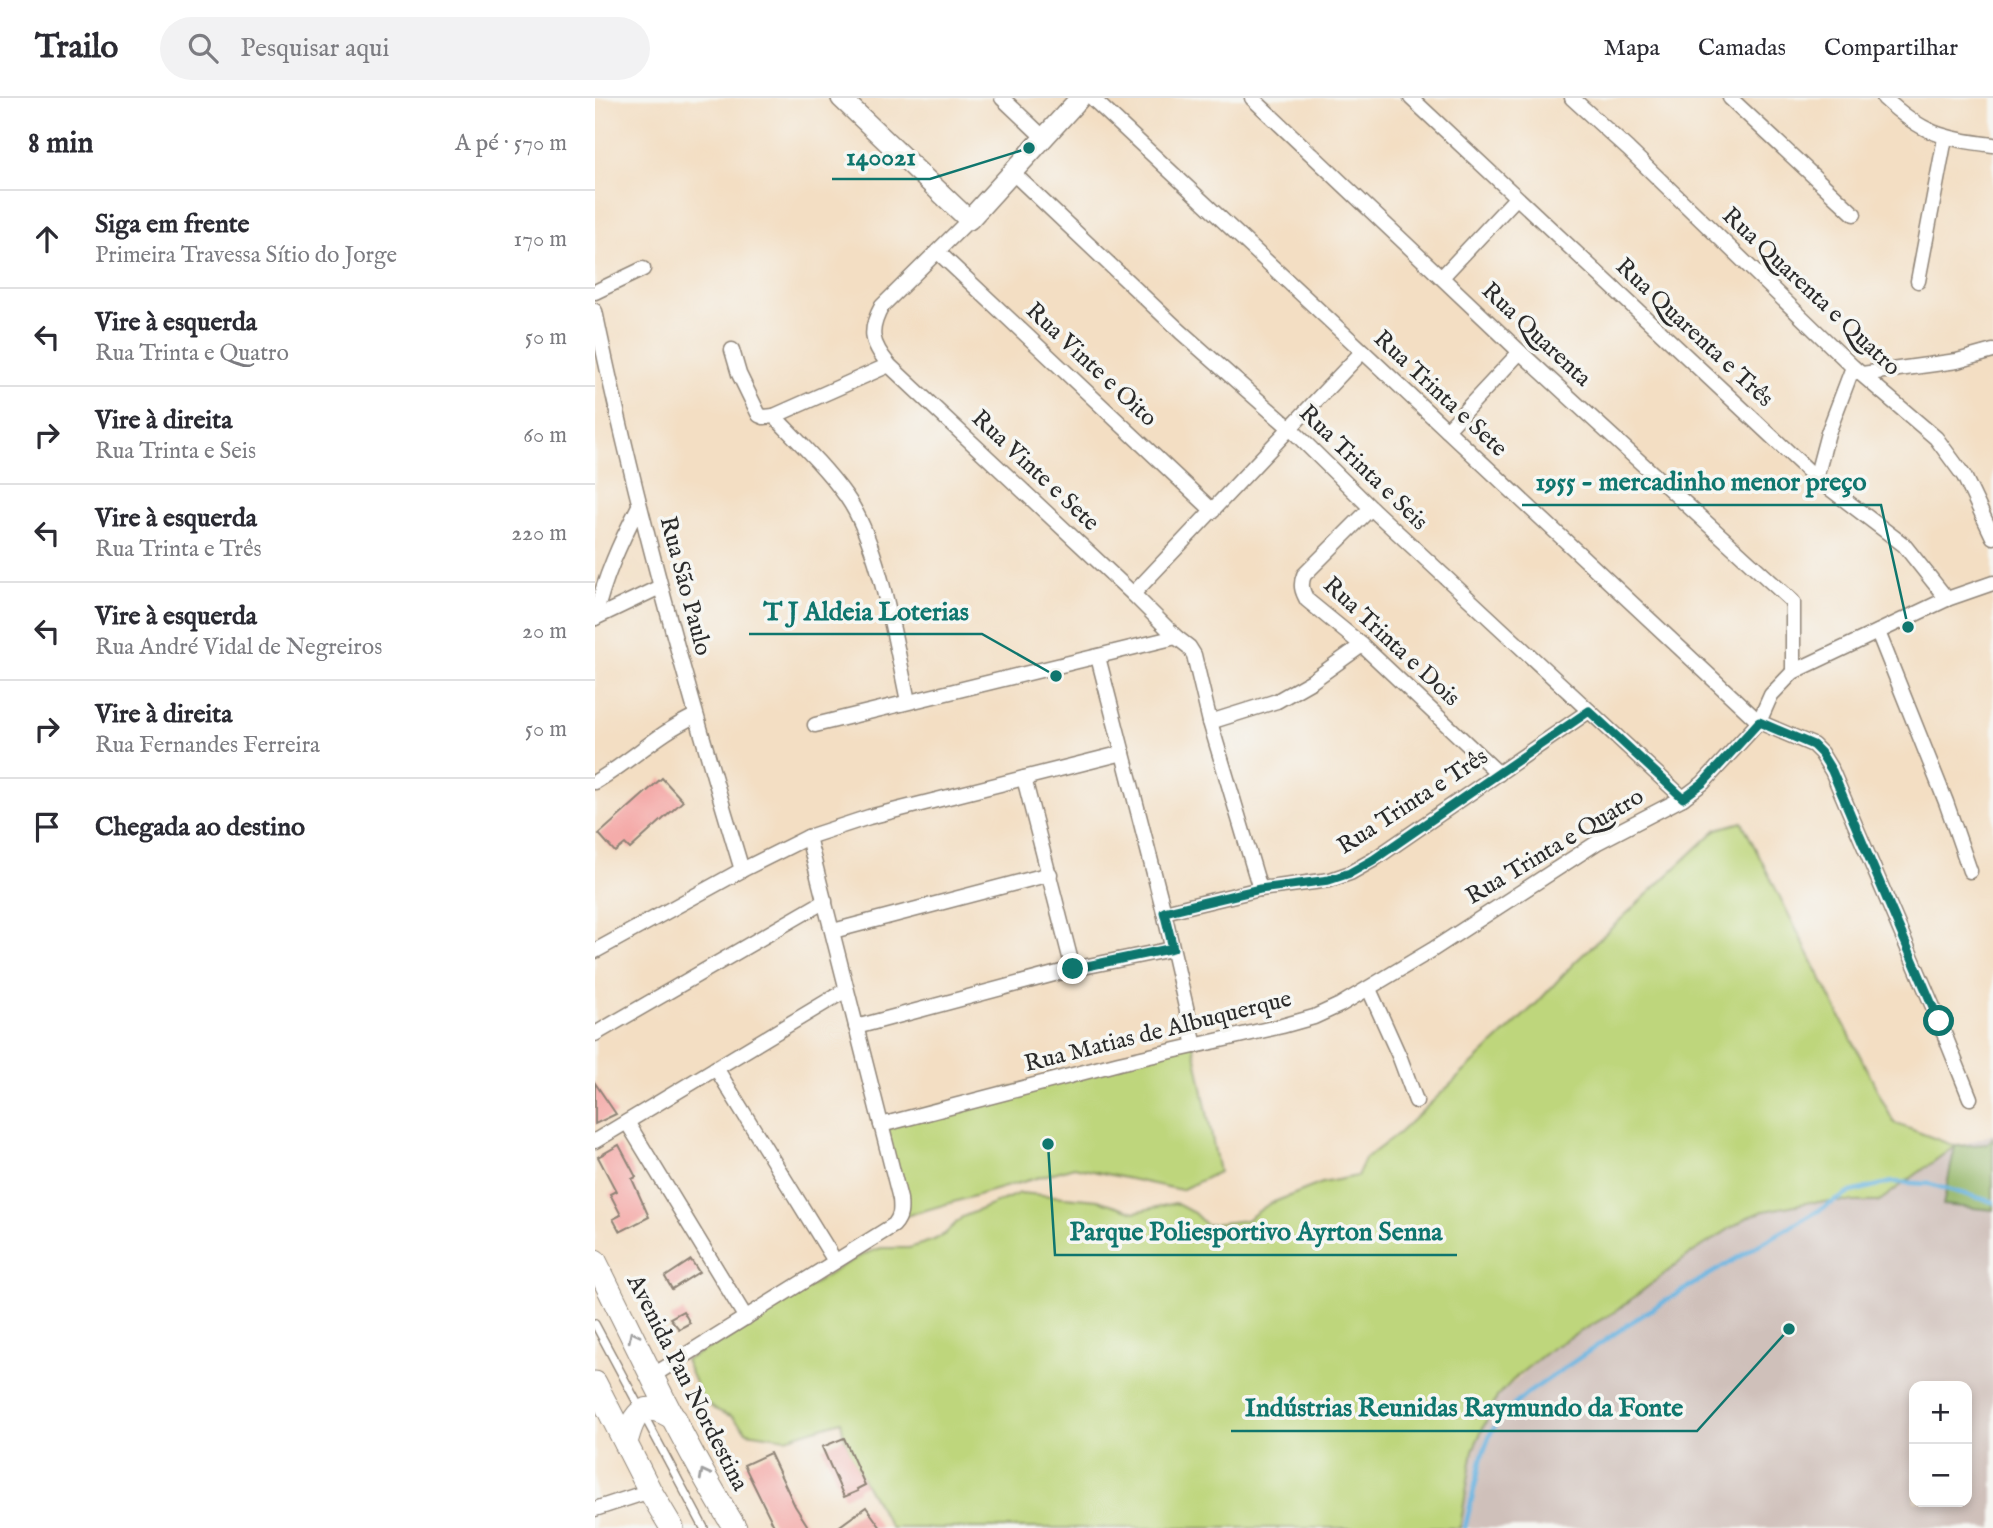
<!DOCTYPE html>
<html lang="pt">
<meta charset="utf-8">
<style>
body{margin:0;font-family:"IM FELL English",serif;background:#f2f2f3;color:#2b2b33}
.controls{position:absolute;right:21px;bottom:21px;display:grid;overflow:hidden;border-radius:14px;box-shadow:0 4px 10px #0003}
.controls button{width:63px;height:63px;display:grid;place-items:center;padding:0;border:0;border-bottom:2px solid #e1e1e2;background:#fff;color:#2b2b33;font:35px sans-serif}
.stop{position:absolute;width:21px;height:21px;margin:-16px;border:5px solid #0f766e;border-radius:50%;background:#fff}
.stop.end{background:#0f766e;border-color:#fff;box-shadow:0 2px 7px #0008}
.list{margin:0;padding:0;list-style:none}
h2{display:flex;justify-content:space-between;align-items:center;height:91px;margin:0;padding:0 28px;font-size:30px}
h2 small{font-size:23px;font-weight:400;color:#7c7c81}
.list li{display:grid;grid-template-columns:46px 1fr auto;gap:21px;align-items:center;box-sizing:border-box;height:98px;padding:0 28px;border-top:2px solid #e1e1e2}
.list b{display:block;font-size:26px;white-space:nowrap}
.list p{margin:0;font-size:23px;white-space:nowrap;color:#7c7c81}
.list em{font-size:23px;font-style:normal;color:#7c7c81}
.icon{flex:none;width:38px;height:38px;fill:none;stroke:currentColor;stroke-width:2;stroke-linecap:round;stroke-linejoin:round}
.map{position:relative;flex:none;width:1398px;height:1430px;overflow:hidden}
header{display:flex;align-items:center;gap:42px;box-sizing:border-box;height:98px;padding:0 35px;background:#fff;border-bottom:2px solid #e1e1e2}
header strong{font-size:33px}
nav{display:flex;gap:38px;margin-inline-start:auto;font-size:24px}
.search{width:490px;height:63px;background:#f2f2f3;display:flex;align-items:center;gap:18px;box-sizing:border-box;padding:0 24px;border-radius:38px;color:#7c7c81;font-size:26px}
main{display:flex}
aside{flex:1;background:#fff}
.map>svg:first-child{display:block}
</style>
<header>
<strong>Trailo</strong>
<div class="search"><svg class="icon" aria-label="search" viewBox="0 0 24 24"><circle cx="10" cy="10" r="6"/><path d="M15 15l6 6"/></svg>Pesquisar aqui</div>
<nav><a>Mapa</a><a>Camadas</a><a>Compartilhar</a></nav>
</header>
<main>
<aside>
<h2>8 min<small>A pé · 570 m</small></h2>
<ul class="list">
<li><svg class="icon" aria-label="ahead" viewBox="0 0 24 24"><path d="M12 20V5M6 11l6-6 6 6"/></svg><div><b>Siga em frente</b><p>Primeira Travessa Sítio do Jorge</p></div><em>170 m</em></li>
<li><svg class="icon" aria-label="left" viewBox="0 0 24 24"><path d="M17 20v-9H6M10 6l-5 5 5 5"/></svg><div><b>Vire à esquerda</b><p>Rua Trinta e Quatro</p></div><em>50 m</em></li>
<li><svg class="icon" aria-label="right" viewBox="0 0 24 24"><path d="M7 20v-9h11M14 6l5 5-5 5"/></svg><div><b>Vire à direita</b><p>Rua Trinta e Seis</p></div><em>60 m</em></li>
<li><svg class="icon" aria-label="left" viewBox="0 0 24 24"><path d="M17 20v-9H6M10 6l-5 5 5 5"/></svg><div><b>Vire à esquerda</b><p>Rua Trinta e Três</p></div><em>220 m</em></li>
<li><svg class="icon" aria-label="left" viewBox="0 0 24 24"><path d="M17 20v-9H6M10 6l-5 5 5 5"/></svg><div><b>Vire à esquerda</b><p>Rua André Vidal de Negreiros</p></div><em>20 m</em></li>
<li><svg class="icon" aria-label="right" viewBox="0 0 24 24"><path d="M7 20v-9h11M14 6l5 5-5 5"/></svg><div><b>Vire à direita</b><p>Rua Fernandes Ferreira</p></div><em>50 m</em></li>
<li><svg class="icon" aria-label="arrive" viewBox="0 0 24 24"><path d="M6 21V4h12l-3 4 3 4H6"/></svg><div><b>Chegada ao destino</b></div></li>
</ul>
</aside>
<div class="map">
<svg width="1398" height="1430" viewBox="0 0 1398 1430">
<rect width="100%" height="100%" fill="#f6f6f2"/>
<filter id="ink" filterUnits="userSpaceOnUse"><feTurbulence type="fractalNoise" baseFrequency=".0143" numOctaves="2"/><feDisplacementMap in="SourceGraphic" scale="14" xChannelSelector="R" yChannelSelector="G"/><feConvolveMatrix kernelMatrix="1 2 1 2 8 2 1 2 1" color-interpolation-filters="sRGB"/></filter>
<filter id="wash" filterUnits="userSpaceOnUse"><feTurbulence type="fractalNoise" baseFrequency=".00686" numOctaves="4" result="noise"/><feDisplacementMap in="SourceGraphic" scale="28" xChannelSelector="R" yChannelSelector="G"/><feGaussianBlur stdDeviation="1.57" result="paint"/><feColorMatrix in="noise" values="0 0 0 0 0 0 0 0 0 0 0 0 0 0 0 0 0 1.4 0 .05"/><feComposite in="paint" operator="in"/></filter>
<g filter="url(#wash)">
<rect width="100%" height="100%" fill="#f3dec3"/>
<path fill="#cfc0ba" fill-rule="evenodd" d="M1398 1036V1430H865L878 1352 902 1299 957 1250 1021 1213 1094 1157 1153 1119ZM1319 1288H1372V1404H1319Z"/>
<g fill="#bed67b" stroke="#748053" stroke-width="2">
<path d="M1147 724 1299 1025 1360 1048 1283 1104H1216L1169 1113 1153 1119 1094 1157 1021 1213 957 1250 921 1279 902 1299 878 1352 865 1430H296C277 1396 252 1363 246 1323L191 1340 152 1334 138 1319 119 1311 107 1301 90 1262 138 1238 244 1170 269 1156 286 1150H314L339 1142 350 1136 367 1119 425 1095 503 1102 540 1114 580 1105 599 1115 611 1127 651 1122 674 1106 727 1085 762 1078 770 1061 804 1035 943 904 978 866 1122 731Z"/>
<polygon points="598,945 624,1074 586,1092 479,1069 307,1119 282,1023"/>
</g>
<polygon fill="#96b76b" stroke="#60714b" stroke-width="2" points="1398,1039 1398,1112 1348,1107 1360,1048 1393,1046"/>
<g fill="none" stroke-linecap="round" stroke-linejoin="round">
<polyline stroke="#68b4e1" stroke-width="4.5" points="870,1430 887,1358 896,1334 912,1313 933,1295 1047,1217 1157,1151 1256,1094 1297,1084 1335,1086 1398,1104"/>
</g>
<g id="blocks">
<g fill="#f4a2a0">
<polygon points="67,680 88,703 35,751 30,746 20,754 4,736"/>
<polygon points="0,985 21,1016 0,1026"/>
<polygon points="24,1047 41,1079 37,1081 54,1119 25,1134 18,1121 26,1117 15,1096 21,1093 3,1059"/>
<polygon points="96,1162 104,1174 77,1191 70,1179"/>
<polygon points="88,1213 95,1225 84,1231 75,1220"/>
<polygon points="249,1340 270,1387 262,1391 263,1393 249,1399 227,1349"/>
<polygon points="175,1355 200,1408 214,1430 180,1430 149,1367"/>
<polygon points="271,1409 286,1430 242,1430"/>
</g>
</g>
</g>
<g filter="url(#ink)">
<use href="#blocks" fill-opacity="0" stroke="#8f8477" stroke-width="2"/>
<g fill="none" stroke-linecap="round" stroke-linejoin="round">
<defs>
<polyline id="service" points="0,1226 109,1430"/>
<g id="minor">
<polyline points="407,0 448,39"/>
<polyline points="497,0 1164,624 1218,647 1226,655 1237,673 1344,923 1375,1000"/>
<polyline points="657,0 925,254 1198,504 1198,574"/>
<polyline points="816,0 1221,380 1309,447 1352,501"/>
<polyline points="977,0 1033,51 1258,269 1341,340 1369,378 1398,439"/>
<polyline points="1135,0 1259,116"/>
<path d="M1289 0C1328 36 1346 40 1398 47"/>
<polyline points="417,74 586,234 696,331 776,410 1088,700"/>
<path d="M374 122 287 208C273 233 276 245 294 267L538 496 581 539 594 549 599 557 615 624 665 791"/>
<polyline points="343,154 618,413"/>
<polyline points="847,179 921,100"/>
<polyline points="1323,183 1350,40"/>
<polyline points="0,194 48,171"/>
<path d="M0 213C39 402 91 588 147 772"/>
<path d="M137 252 144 276 164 317 169 319 179 318C204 344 230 369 251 398 285 446 300 544 313 603"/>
<polyline points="1267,276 1362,263 1398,253"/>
<polyline points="179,318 294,267"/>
<polyline points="852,332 925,254"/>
<polyline points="1221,380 1233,335 1258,269"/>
<path d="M776 410 709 477C705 487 707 493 712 502L767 547 904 676"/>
<polyline points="538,496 767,254"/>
<path d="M0 520C9 480 25 445 44 408"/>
<polyline points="0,520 65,489"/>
<polyline points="1283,534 1351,704 1375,773"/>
<polyline points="503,559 569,814 600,948"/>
<polyline points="615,624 682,603 717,583 767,547"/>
<polyline points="220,627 581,539"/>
<polyline points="429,680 478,871"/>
<path d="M0 684C35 664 63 635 100 618"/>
<polyline points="569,814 665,791 735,782 755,775 778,762 994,613"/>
<polyline points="238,833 455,776"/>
<polyline points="0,853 147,772 213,739 274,719 528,655"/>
<polyline points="774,891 805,960 821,1003"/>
<polyline points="261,929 478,871 577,851"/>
<polyline points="0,936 230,803"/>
<polyline points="121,970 240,1163"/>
<polyline points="32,1024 151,1220"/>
<polyline points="286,1027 524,965 687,928 719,919 745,907 837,852 1003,744 1088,700 1108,685 1164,624 1176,597 1198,574 1352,501 1398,485"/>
<polyline points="0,1043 251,892"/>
<path d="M57 1278 299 1127C306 1119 306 1112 305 1101L213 739"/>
<polyline points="0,1411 55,1393"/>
</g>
<polyline id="secondary" points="246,0 374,122 485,0"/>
<g id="trunk">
<path d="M0 1163C45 1253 87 1345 140 1430"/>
<polyline points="0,1285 55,1393 77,1430"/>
<path d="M31 1345C39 1313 49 1301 80 1321"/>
</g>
</defs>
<use href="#service" stroke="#8f8477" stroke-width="10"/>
<use href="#minor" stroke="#8f8477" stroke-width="17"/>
<use href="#secondary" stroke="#8f8477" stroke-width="22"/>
<use href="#trunk" stroke="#8f8477" stroke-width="25"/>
<use href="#service" stroke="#fff" stroke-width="7"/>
<use href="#minor" stroke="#fff" stroke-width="14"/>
<use href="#secondary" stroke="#fff" stroke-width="19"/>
<use href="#trunk" stroke="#fff" stroke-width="23"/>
</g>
<defs><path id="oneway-chevron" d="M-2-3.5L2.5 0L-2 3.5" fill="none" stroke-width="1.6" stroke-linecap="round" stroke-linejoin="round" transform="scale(1.75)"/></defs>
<g stroke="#a0a0a0">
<use href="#oneway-chevron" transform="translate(38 1238) rotate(-117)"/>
<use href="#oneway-chevron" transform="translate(109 1376) rotate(-118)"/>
</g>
</g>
<g fill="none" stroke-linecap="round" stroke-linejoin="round" filter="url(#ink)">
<polyline stroke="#0f766e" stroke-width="9" points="478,871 578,850 569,814 665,791 734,782 755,775 778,762 994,613 1088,700 1108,685 1164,624 1218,647 1226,655 1237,673 1344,923"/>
</g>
<g text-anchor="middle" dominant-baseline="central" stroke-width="7" stroke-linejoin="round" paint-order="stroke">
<g font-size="24" fill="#2b2b2b" stroke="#f6f6f2">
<text transform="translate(1216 194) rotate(43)">Rua Quarenta e Quatro</text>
<text transform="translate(1099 235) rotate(43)">Rua Quarenta e Três</text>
<text transform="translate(941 237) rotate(43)">Rua Quarenta</text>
<text transform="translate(496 267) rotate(43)">Rua Vinte e Oito</text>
<text transform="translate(845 296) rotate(43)">Rua Trinta e Sete</text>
<text transform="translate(768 370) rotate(44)">Rua Trinta e Seis</text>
<text transform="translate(440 373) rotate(43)">Rua Vinte e Sete</text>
<text transform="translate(90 488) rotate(75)">Rua São Paulo</text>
<text transform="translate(796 544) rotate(43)">Rua Trinta e Dois</text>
<text transform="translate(818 704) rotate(-33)">Rua Trinta e Três</text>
<text transform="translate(960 749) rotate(-31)">Rua Trinta e Quatro</text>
<text transform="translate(563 934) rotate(-14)">Rua Matias de Albuquerque</text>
<text transform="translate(92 1285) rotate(63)">Avenida Pan Nordestina</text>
</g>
</g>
<path fill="none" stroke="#0f766e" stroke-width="2.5" d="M434 50L335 81H237M1313 529L1286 407H927M461 578L387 536H154M453 1046L460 1157H862M1194 1231L1102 1333H636"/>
<g fill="#0f766e" stroke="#f6f6f2" stroke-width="2.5">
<circle cx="434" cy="50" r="7"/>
<circle cx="1313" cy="529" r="7"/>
<circle cx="461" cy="578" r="7"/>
<circle cx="453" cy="1046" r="7"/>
<circle cx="1194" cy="1231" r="7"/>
</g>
<g font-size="26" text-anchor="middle" font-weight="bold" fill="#0f766e" stroke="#f6f6f2" stroke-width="7" stroke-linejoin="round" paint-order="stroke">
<text x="286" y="67">140021</text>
<text x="1106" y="392">1955 - mercadinho menor preço</text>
<text x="271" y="522">T J Aldeia Loterias</text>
<text x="661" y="1142">Parque Poliesportivo Ayrton Senna</text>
<text x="869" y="1318">Indústrias Reunidas Raymundo da Fonte</text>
</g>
</svg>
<div class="controls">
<button>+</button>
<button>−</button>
</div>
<div class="stop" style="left:1344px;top:923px"></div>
<div class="stop end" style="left:478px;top:871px"></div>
</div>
</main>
